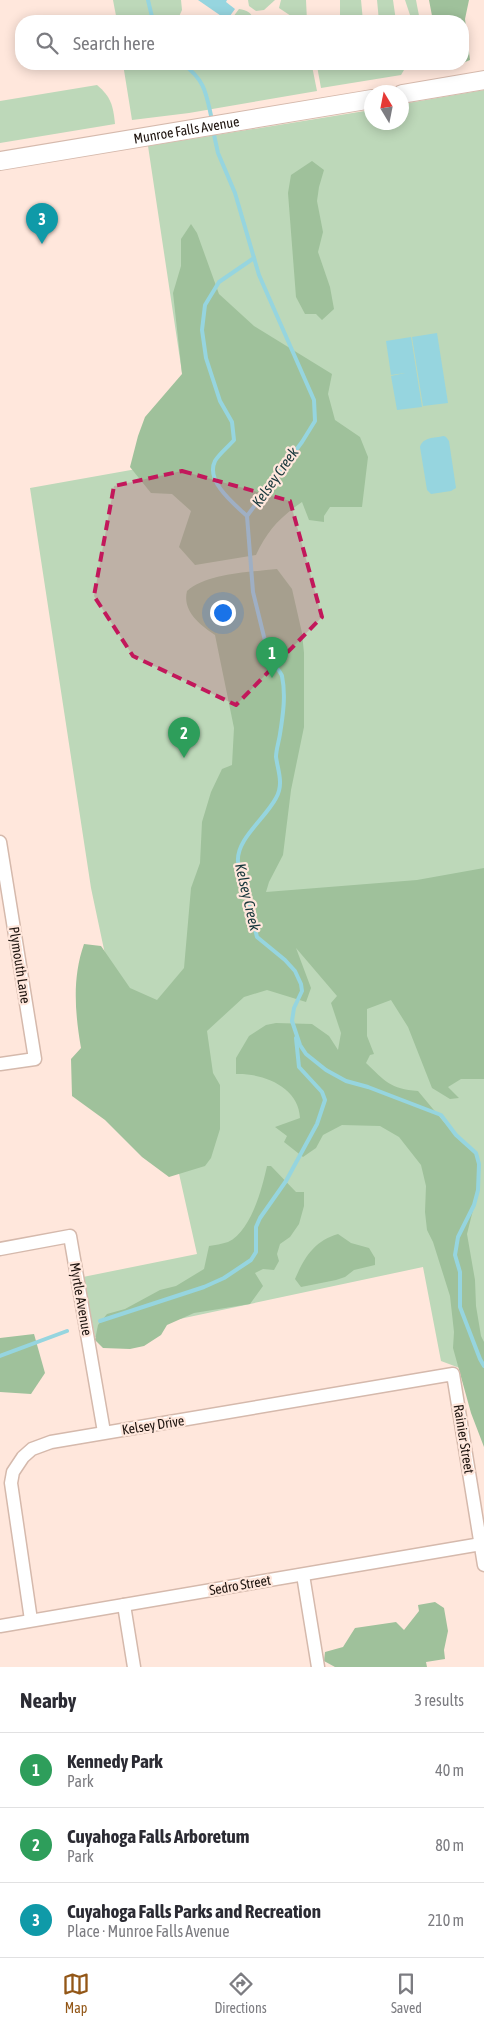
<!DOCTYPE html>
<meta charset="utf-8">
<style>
body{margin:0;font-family:"Asap Condensed",sans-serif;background:#f2f2f3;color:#2b2b33}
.compass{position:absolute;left:364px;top:85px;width:45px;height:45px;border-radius:50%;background:#fff;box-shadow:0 2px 12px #0003;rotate:350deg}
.you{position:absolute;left:222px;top:612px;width:18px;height:18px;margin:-12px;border:4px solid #fff;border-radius:50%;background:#1a73e8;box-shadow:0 0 0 8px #1a73e833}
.badge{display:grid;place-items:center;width:32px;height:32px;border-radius:50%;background:#935717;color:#fff;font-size:16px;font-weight:700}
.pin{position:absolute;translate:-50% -41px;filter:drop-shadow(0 1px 2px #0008)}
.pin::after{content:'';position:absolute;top:26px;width:18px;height:15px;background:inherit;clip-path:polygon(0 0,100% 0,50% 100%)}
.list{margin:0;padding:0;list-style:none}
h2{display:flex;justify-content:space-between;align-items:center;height:65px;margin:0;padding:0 20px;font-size:21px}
h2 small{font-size:16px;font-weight:400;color:#7c7c81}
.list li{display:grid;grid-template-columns:32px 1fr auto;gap:15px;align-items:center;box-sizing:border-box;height:75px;padding:0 20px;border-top:1px solid #e1e1e2}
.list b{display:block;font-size:19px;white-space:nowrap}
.list p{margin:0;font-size:16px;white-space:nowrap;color:#7c7c81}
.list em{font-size:16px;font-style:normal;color:#7c7c81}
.icon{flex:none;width:28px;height:28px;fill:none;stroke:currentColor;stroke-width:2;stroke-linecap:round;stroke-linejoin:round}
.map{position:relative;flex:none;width:484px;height:1667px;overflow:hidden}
.search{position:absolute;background:#fff;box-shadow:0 2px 12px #0003;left:15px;right:15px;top:15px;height:55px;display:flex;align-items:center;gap:12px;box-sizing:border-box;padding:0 18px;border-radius:20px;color:#7c7c81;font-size:19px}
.sheet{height:290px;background:#fff}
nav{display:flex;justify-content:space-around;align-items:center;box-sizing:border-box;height:70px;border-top:1px solid #e1e1e2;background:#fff;font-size:14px;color:#7c7c81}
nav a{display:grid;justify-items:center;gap:2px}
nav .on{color:#935717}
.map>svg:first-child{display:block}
</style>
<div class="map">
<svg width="484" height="1667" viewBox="0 0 484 1667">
<rect width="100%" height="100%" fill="#ffe7dc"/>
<g fill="#bdd8b9">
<polygon points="113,0 181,0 182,10 177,21 117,21"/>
<polygon points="248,0 275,0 264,10 256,11 249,6"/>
<polygon points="281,0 306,0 307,21 293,21 294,18 279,8"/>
<polygon points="340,0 361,0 363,21 340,21"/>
<polygon points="377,0 393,0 396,21 379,21"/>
<polygon points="405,0 416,0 420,21 412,21"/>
<path d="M239 9C247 10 253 13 253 21H230Z"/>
<path d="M123 64H268C280 73 297 67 312 66L317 91 189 113 132 120Z"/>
<polygon points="328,64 403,64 404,70 401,75 321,88 317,66"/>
<path d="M97 85C111 97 113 105 115 124L0 143V101Z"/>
<polygon points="484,90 484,1371 473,1373 441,1361 423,1267 95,1337 83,1277 197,1254 167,1120 113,992 91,888 30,488 187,460 184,386 148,146 371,110 372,122 402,122 402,104"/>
</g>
<g fill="#9fc19b">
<polygon points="429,0 469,0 465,19 470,60 463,63 463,21 433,21"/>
<polygon points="312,161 324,170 319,187 317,201 323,232 318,252 330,287 334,309 322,320 316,314 305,314 296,297 288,193 291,175"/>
<path d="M191 224 197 233 219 294 254 326 332 374 328 394 335 420 360 437 368 457 362 507H330L324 516V522L309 520 302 502C280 517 267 531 256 555L195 565 179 547 191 511 172 494 151 493 130 467 138 436 145 417 182 374 173 293 181 266V239Z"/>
<path d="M277 569 292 589 302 633 304 653V727L291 790 283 855 269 882 266 892 417 880 484 868V1079H461L448 1087 459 1098 450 1099 432 1088 408 1027 391 1000 367 1009V1036L374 1054 370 1055 366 1063C385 1081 390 1089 418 1091L443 1121 476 1153 479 1164 478 1190 467 1234 475 1280 476 1306 481 1336 484 1342V1447L471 1413 453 1348 454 1332 450 1296 433 1242 427 1230 425 1212 426 1186 421 1165 399 1137 380 1126 342 1125 323 1135 316 1148 303 1157 284 1142 287 1136 275 1127 300 1118C299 1087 263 1073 236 1074V1058L249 1036 266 1025 276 1023 312 1024 329 1036 338 1050 341 1033 331 1003 337 996 296 948 311 988 306 1002 267 990 244 997 207 1031 213 1073 220 1085V1129L211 1158 205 1166 169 1177 142 1157 105 1120 72 1096 71 1059 81 1048C75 1013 72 978 84 944L101 946 130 988 157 1000 184 968 191 888 200 863 202 822 211 792 222 769 232 765 234 728 215 635C200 625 182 611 187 591 207 573 251 572 277 569Z"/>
<path d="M267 1166H271L296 1192H304V1206L299 1224 290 1237 280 1244 277 1254 279 1261 274 1270 263 1269 255 1273 263 1286 250 1304 194 1313 167 1325 161 1335 144 1346 130 1349 103 1348 95 1340 98 1325 107 1314 125 1309 160 1290 176 1286 204 1269 209 1246C215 1245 222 1244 228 1242 251 1231 262 1189 267 1166Z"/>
<path d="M338 1234 351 1243 369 1248 375 1258V1265L354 1270 345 1277 336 1280 301 1287 295 1279C304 1258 314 1241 338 1234Z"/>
<polygon points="34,1334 45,1373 31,1394 0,1392 0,1338"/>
<polygon points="435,1602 444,1608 448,1631 444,1650 445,1659 426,1662 427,1667 335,1667 324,1661 325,1652 343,1647 355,1628 396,1622 404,1630 419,1611 418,1605"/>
</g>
<g fill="#96d5df">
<polygon points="198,0 227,0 226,2 235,9 227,20"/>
<polygon points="437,333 448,403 423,406 412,337"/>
<polygon points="411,337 422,407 397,410 391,376 405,373 391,375 386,341"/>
<path d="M444 436 446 437 449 441 456 488 451 491 431 494 427 490 420 447C423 437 434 438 444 436Z"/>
</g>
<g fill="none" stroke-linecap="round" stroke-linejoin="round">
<g stroke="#96d5df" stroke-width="4">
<polyline points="148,0 153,21"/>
<path d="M183 64C206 81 206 94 212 120"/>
<path d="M213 130 218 153 235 193 259 275 314 400 315 421 302 442 247 516 253 592 269 657C272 664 280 670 282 676 286 695 283 715 280 734 279 741 276 750 276 757 278 771 284 784 276 798 265 819 236 839 238 862L257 937 285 960 295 971 301 984 302 991 294 1008 292 1021 300 1045 306 1054 326 1070 346 1081 368 1087 441 1115 456 1135 476 1153 479 1164 478 1190 474 1205 458 1237 455 1255 460 1272V1307L480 1359 484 1366"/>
<path d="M247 516C234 504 205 481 215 461 219 454 228 447 234 440L232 422 220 401 206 358 202 330 205 305 219 282 254 258"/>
<polyline points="100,1321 204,1287 224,1278 251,1260 256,1252 256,1227 260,1218 286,1181 317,1124 325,1100 322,1092 299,1067 296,1038"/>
<polyline points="0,1356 67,1331"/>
</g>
<defs>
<g id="street">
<polyline points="0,842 35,1059 0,1064"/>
<polyline points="0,1249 70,1236 104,1432"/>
<polyline points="303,1575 318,1667"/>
<polyline points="124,1605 134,1667"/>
<polyline points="31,1620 11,1483 13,1472 23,1457 32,1449 51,1442 453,1374 484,1565"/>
<polyline points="0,1626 481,1544"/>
</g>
<g id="secondary">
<polyline points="402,94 484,80"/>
<path id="s1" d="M0 161 372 99"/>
</g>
</defs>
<use href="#street" stroke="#d5b9ac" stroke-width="15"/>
<use href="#secondary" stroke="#d5b9ac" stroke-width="20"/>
<use href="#street" stroke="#fff" stroke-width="12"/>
<use href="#secondary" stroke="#fff" stroke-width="18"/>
</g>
<path fill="#c2185b" fill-opacity="0.2" stroke="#c2185b" stroke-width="4" stroke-dasharray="10 6" stroke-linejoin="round" d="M182 471 290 501 322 617 236 705 133 656 94 596 114 486Z"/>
<g text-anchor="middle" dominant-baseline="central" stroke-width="4.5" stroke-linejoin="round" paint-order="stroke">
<g font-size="14" fill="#1e140f" stroke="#ffe7dc">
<text stroke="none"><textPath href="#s1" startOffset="189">Munroe Falls Avenue</textPath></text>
<text transform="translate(20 965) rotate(81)">Plymouth Lane</text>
<text transform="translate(81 1299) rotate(80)">Myrtle Avenue</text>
<text transform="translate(153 1425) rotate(-9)">Kelsey Drive</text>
<text transform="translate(464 1439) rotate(81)">Rainier Street</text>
<text transform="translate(240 1585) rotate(-10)">Sedro Street</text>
</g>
<g font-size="15" font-style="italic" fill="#15353a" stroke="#ffe7dc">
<text transform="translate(275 477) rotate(-55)">Kelsey Creek</text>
<text transform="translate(248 897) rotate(77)">Kelsey Creek</text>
</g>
</g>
</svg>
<svg class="compass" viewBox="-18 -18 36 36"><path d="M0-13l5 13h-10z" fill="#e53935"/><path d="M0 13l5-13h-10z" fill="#7c7c81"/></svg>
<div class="you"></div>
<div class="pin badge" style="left:272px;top:678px;background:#2e9e5b">1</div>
<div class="pin badge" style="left:184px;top:758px;background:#2e9e5b">2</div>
<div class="pin badge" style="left:42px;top:244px;background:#0f9aa8">3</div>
<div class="search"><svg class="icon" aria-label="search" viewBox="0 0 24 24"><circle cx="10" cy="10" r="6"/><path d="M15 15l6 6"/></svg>Search here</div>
</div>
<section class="sheet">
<h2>Nearby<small>3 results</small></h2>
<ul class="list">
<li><span class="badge" style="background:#2e9e5b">1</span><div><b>Kennedy Park</b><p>Park</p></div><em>40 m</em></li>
<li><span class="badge" style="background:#2e9e5b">2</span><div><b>Cuyahoga Falls Arboretum</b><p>Park</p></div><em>80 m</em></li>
<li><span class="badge" style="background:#0f9aa8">3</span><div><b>Cuyahoga Falls Parks and Recreation</b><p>Place · Munroe Falls Avenue</p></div><em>210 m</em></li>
</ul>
</section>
<nav>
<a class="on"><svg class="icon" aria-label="map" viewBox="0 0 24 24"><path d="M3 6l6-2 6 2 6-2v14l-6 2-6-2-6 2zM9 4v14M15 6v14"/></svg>Map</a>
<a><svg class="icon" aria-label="directions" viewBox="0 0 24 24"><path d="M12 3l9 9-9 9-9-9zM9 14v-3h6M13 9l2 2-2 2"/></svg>Directions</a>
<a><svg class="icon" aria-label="saved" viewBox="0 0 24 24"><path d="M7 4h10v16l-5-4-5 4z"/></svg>Saved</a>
</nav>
